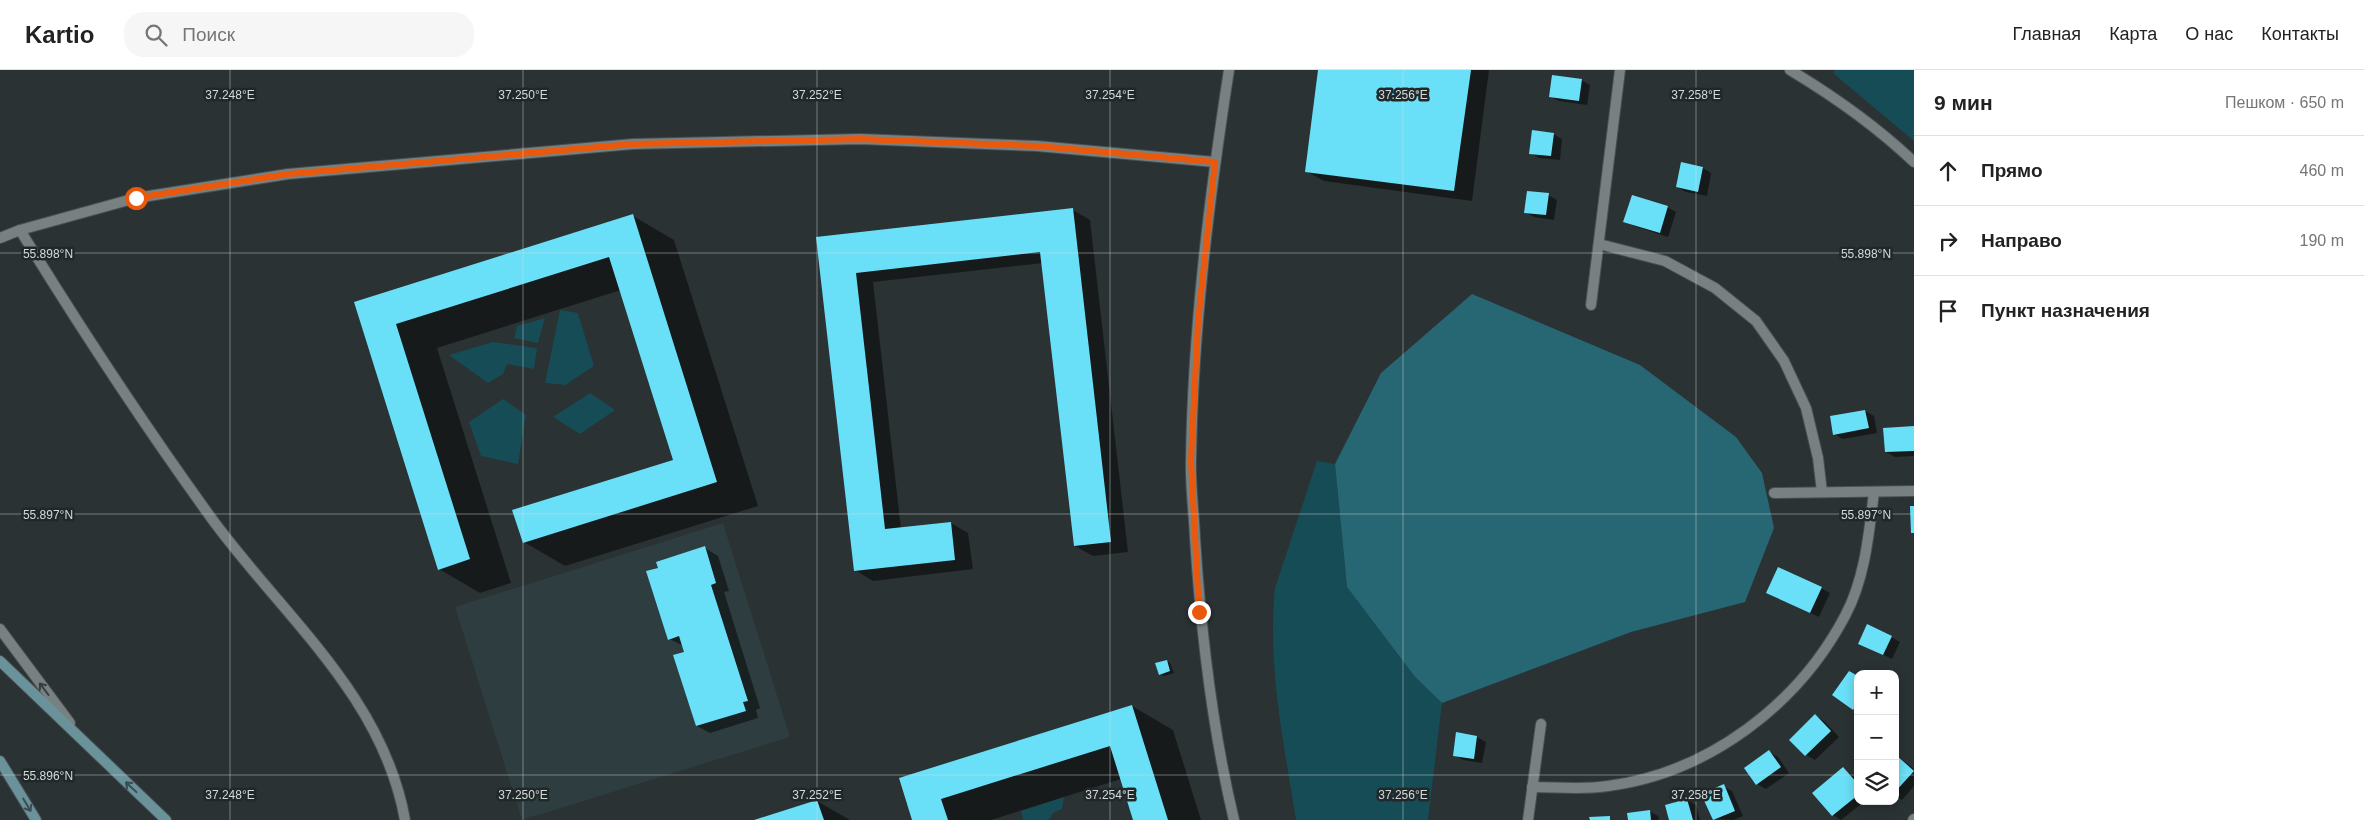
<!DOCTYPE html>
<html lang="ru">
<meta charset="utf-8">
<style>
body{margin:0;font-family:Arial,sans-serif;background:#f6f6f6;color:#222}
.controls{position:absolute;right:15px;bottom:15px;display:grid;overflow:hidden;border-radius:10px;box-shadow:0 2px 12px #0003}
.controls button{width:45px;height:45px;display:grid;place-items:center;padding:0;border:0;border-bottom:1px solid #e0e0e0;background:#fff;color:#222;font:25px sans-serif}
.stop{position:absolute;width:15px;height:15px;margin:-11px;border:4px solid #ea580c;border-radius:50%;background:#fff}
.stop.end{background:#ea580c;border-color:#fff;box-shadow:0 1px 5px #0008}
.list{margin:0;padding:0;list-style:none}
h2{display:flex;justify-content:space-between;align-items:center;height:65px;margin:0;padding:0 20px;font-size:21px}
h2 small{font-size:16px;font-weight:400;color:#767676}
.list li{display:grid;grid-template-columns:32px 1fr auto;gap:15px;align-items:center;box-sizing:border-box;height:70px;padding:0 20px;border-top:1px solid #e0e0e0}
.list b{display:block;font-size:19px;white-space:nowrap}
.list em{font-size:16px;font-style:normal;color:#767676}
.icon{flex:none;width:28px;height:28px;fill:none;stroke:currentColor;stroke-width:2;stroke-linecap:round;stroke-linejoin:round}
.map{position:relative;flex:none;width:1914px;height:750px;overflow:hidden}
header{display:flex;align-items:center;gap:30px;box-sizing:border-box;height:70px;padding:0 25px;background:#fff;border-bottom:1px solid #e0e0e0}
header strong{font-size:24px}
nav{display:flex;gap:28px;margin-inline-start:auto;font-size:18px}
.search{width:350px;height:45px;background:#f6f6f6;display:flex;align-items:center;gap:12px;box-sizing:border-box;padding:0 18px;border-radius:20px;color:#767676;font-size:19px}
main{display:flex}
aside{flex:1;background:#fff}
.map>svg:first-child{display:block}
</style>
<header>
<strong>Kartio</strong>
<div class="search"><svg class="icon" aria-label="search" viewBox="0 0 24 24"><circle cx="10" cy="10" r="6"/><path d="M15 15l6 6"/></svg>Поиск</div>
<nav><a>Главная</a><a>Карта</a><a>О нас</a><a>Контакты</a></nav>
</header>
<main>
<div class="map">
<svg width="1914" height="750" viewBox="0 0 1914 750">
<rect width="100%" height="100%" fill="#2a3233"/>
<polygon fill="#2d3d40" points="723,453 790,667 522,750 455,537"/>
<g fill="#164c56">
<polygon points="1835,0 1914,0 1914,71 1833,3"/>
<polygon points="560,240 578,243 594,296 565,315 545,313"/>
<polygon points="545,248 538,273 514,268 517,256"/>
<polygon points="493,272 537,278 534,299 507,294 503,304 488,313 449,285"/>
<polygon points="590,323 615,340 580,364 553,347"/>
<polygon points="503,329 526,345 518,394 481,386 469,352"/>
<path d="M1317 391 1335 394 1347 517 1415 607 1442 633 1428 750H1296C1284 674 1267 596 1275 518Z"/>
<polygon points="1064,727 1062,739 1053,743 1049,750 1023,750 1021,741"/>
</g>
<polygon fill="#276673" points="1472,224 1640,295 1736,367 1762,403 1774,458 1745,532 1631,562 1442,633 1415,607 1347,517 1335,394 1381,303"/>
<g fill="#0007">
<polygon points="1320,0 1489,0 1472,131 1324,111 1306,101"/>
<polygon points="1581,10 1590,15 1587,35 1559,31 1550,26"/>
<polygon points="1553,64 1562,69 1560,90 1539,88 1531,83"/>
<polygon points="1703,98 1711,103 1707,126 1686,122 1677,117"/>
<polygon points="1548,125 1557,130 1554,150 1534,147 1525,142"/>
<polygon points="1667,137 1676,142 1668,167 1634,156 1625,151"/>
<polygon points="1073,140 1090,150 1128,482 1093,486 1075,476 1043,193 873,212 901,459 951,453 968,463 973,499 873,511 855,500 817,168"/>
<polygon points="633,146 674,170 758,436 565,496 524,472 675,391 621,220 437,278 511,513 480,523 439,499 355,233"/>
<polygon points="1865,341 1874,346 1877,363 1843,369 1834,364"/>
<polygon points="1914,357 1914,386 1895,387 1886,382"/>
<polygon points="705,478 718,486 729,521 724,522 760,638 756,640 758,648 710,663 697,656 684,576 669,569 659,499"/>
<polygon points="1821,518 1830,523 1819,547 1776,527"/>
<polygon points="1891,567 1900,572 1892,589 1859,573"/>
<polygon points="1166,591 1170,593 1174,603 1164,606 1160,604"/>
<polygon points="1858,607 1858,641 1853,639"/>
<polygon points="1132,636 1173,660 1201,750 1134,750 1121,709 991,750 913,750 900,709"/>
<polygon points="1816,646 1824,651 1839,667 1815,690 1806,685"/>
<polygon points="1477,667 1486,672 1482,693 1463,690 1454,685"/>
<polygon points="1769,682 1778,687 1789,703 1766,719 1757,714 1746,698"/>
<polygon points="1895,684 1914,699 1914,716 1902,730 1895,726"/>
<polygon points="1843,699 1858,710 1858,731 1865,731 1841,750 1833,745 1814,724"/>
<polygon points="1723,716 1732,721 1743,746 1733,750 1714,749"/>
<polygon points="1687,730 1696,735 1700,750 1670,750"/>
<polygon points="817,731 850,750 756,750"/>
<polygon points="1649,741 1658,746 1659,750 1629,750"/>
</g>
<g fill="#6ae0f8">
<polygon points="1318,0 1471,0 1454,121 1305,102"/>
<polygon points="1552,5 1582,9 1579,31 1549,27"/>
<polygon points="1532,60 1554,63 1551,86 1529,84"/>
<polygon points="1681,92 1703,97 1698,122 1676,117"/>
<polygon points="1527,121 1549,123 1546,145 1524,143"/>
<polygon points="1632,125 1668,136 1660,163 1623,152"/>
<polygon points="1073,138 1111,472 1074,476 1040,182 856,203 885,459 951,452 955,490 854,501 816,167"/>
<polygon points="633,144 717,412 523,473 512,440 673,390 609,187 396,254 470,489 438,500 354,232"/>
<polygon points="1865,340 1869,358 1833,365 1830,346"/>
<polygon points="1914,356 1914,381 1885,382 1883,358"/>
<polygon points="1910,436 1914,436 1914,463 1911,463"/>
<polygon points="705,476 716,513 711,515 748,631 743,632 746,641 696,656 673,585 684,582 679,566 668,570 646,501 658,498 656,492"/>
<polygon points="1778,497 1822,517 1810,543 1766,523"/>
<polygon points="1867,554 1892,566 1883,585 1858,574"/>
<polygon points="1167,590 1170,601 1159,605 1155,593"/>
<polygon points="1849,601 1858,606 1858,632 1853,640 1832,625"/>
<polygon points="1132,635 1168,750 1133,750 1110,676 941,729 948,750 912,750 899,708"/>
<polygon points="1815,644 1831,661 1805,686 1789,670"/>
<polygon points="1456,662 1477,666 1474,689 1453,686"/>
<polygon points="1769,680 1781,697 1756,715 1744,698"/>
<polygon points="1895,684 1914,701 1895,722"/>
<polygon points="1843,697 1858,714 1858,725 1832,746 1812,723"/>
<polygon points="1724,714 1735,741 1713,750 1701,724"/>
<polygon points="1687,729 1693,750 1669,750 1665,735"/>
<polygon points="817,730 824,750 754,750"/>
<polygon points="1650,740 1651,750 1628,750 1627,743"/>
<polygon points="1610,746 1610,750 1590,750 1589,747"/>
</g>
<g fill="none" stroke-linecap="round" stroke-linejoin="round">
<defs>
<g id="street">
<path d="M1229 0C1209 129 1193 259 1191 389 1190 415 1194 442 1195 468 1201 563 1212 658 1234 750"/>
<path d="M1790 0C1835 27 1876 56 1914 92"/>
<path d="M20 160C81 259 144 355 212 449 283 546 383 626 405 750"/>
<polyline points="0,168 20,160 136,128 288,104 633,74 860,69 1037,76 1215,92"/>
<polyline points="1599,174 1665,191 1715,218 1756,251 1784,291 1806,338 1818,388 1822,422"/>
<polyline points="1591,235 1620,0"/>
<polyline points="1774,423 1914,421"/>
<polyline points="0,559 70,653"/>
<path d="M1532 717C1557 717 1583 720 1608 716 1708 703 1798 635 1845 546 1865 509 1869 463 1874 422"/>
<polyline points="1528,750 1541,654"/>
<polyline points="1913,750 1914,749"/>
</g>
<g id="secondary">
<polyline points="0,591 166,750"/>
<polyline points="0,691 36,750"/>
</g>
</defs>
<use href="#street" stroke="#484f50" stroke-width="12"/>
<use href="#secondary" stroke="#484f50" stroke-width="12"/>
<use href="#street" stroke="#788082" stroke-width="10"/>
<use href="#secondary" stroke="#6a929a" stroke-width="10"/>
</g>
<defs><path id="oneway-shaft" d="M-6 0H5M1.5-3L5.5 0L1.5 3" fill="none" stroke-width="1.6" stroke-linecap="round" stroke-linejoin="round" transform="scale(1.25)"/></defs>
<use stroke="#363e3f" href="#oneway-shaft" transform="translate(44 619) rotate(-127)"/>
<g stroke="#3a4d51">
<use href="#oneway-shaft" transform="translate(131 717) rotate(-137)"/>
<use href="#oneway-shaft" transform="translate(27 735) rotate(59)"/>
</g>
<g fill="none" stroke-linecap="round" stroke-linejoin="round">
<polyline stroke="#ea580c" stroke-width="6" points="136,128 288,104 633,74 860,69 1038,76 1215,92 1198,252 1191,390 1199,542"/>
</g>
<path fill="none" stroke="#d4d9da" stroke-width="1" stroke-opacity="0.45" d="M230 0V750M523 0V750M817 0V750M1110 0V750M1403 0V750M1696 0V750M0 183H1914M0 444H1914M0 705H1858M1895 705H1914"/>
<g font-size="12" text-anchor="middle" fill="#d4d9da" stroke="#202829" stroke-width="5" stroke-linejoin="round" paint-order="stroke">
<text x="230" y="29">37.248°E</text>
<text x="523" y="29">37.250°E</text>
<text x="817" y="29">37.252°E</text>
<text x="1110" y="29">37.254°E</text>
<text x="1403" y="29">37.256°E</text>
<text x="1696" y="29">37.258°E</text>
<text x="48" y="188">55.898°N</text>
<text x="1866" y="188">55.898°N</text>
<text x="48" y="449">55.897°N</text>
<text x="1866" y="449">55.897°N</text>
<text x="48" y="710">55.896°N</text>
<text x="230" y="729">37.248°E</text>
<text x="523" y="729">37.250°E</text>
<text x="817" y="729">37.252°E</text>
<text x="1110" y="729">37.254°E</text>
<text x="1403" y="729">37.256°E</text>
<text x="1696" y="729">37.258°E</text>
</g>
</svg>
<div class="controls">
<button>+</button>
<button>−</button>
<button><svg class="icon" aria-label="layers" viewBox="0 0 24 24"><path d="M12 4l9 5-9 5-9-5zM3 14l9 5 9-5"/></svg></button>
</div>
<div class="stop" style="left:136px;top:128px"></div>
<div class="stop end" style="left:1199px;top:542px"></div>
</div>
<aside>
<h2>9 мин<small>Пешком · 650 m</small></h2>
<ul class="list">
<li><svg class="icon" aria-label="ahead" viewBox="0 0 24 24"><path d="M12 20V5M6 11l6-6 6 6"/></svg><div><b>Прямо</b></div><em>460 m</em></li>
<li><svg class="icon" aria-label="right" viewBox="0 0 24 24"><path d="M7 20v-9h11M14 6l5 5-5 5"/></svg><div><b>Направо</b></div><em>190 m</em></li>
<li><svg class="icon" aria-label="arrive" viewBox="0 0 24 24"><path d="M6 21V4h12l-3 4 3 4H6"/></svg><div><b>Пункт назначения</b></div></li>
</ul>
</aside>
</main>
